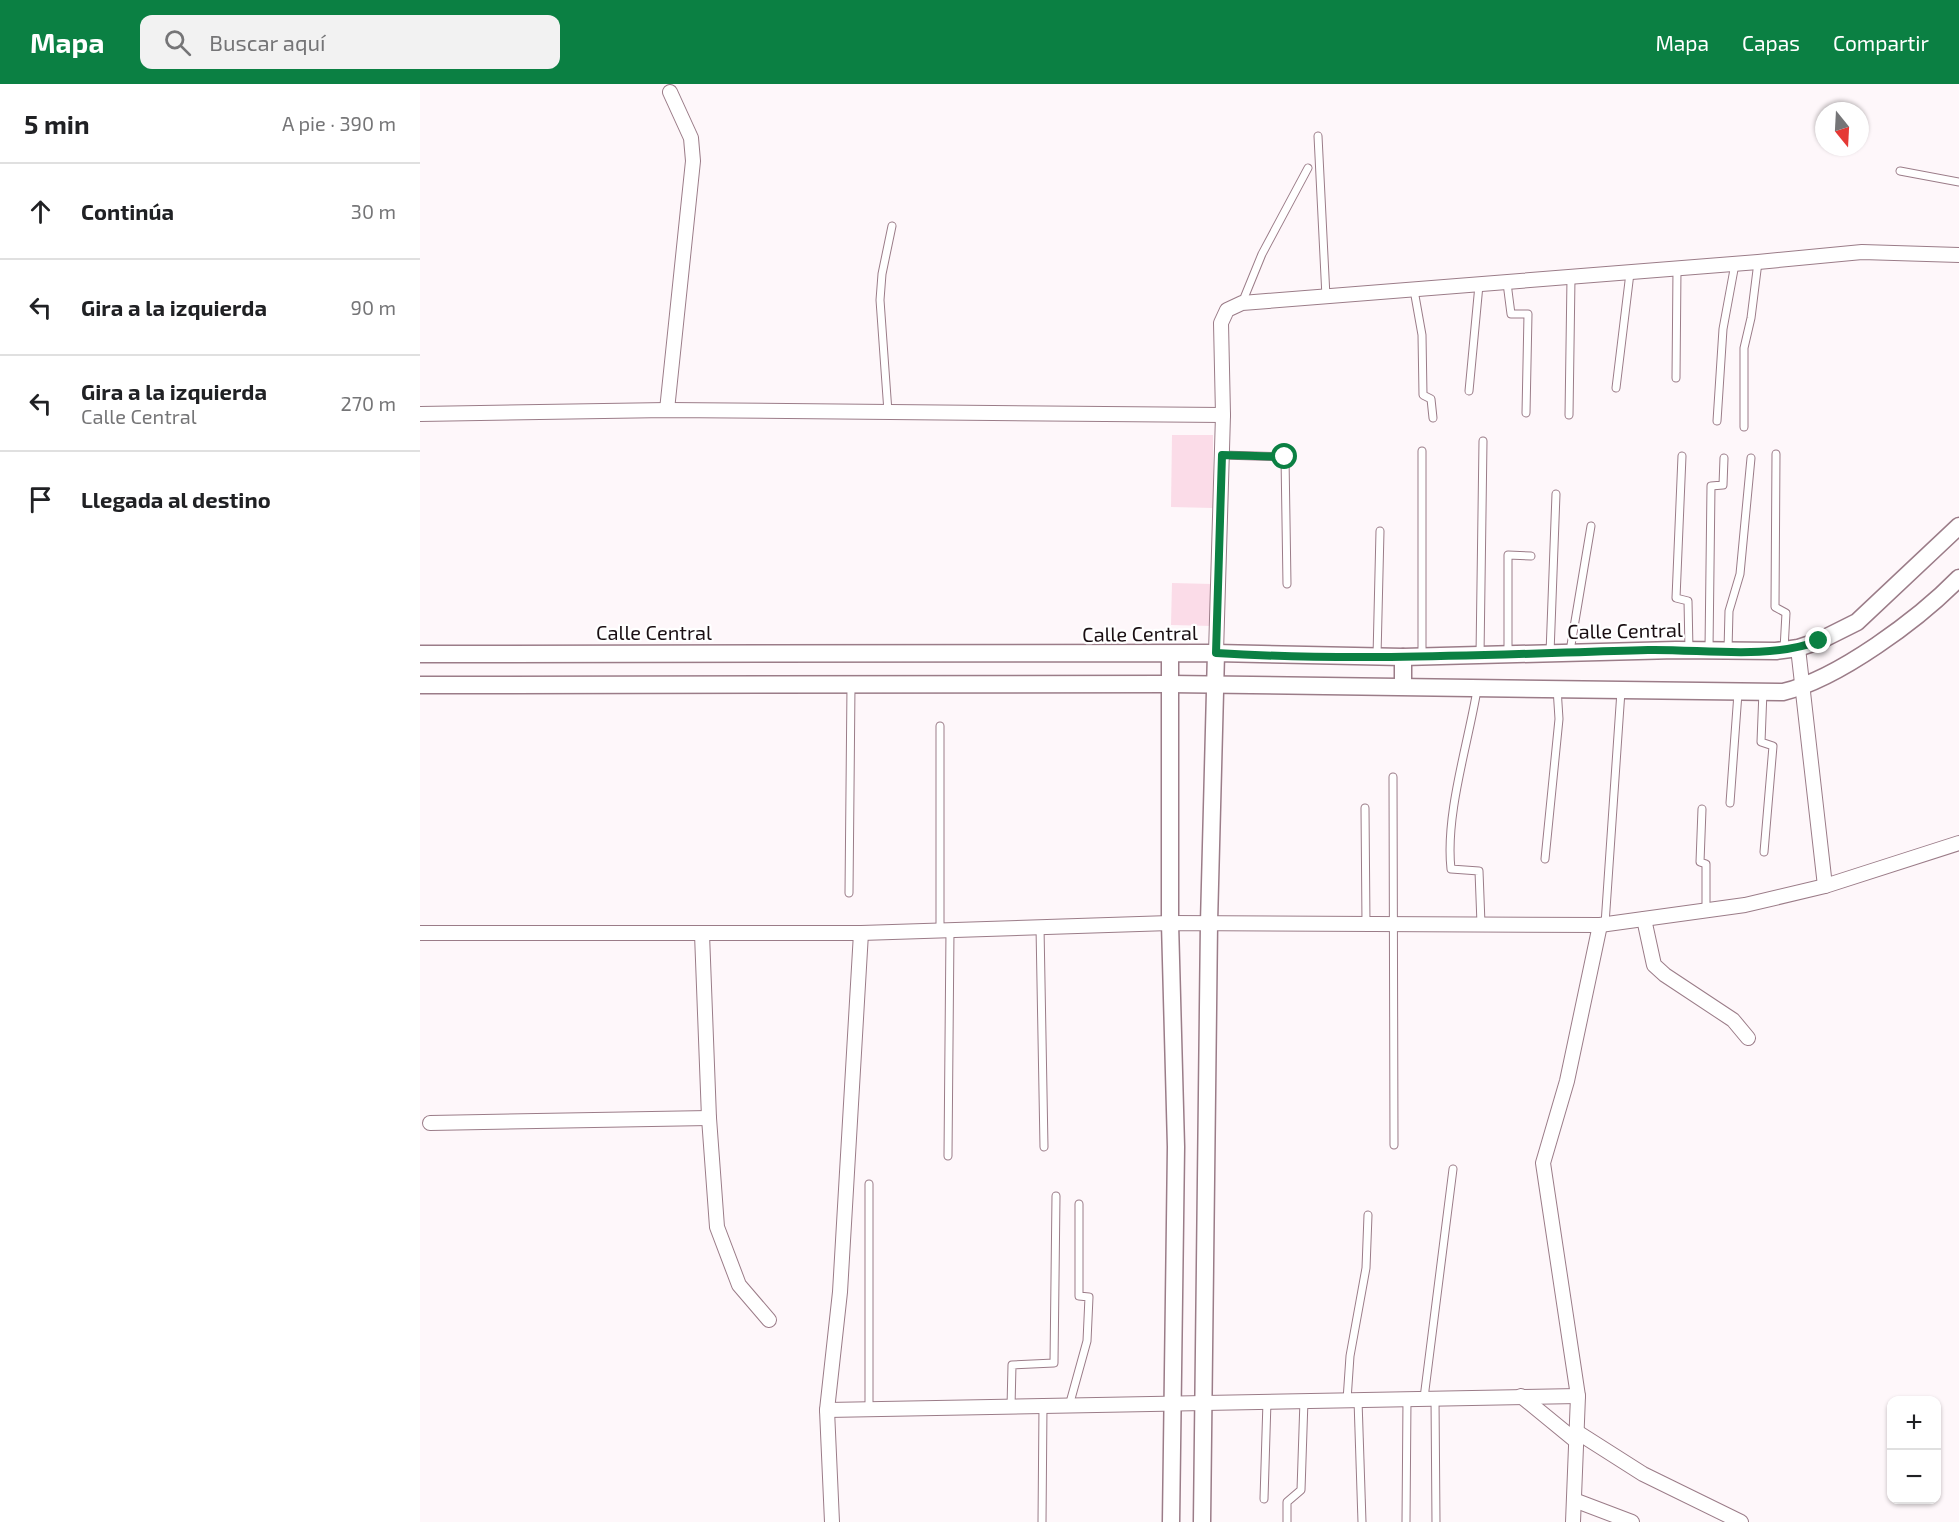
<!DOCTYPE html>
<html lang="es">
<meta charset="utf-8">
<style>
body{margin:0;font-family:"Exo 2",sans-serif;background:#f2f2f2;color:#202124}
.controls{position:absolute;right:18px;bottom:18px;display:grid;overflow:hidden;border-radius:12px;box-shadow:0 2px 4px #0004}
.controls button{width:54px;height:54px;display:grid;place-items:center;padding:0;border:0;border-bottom:2px solid #e0e0e0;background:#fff;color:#202124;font:30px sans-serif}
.compass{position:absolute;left:1395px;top:18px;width:54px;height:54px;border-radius:50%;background:#fff;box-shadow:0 2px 4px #0004;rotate:162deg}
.stop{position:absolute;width:18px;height:18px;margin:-14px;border:4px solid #0b8043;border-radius:50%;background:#fff}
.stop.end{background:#0b8043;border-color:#fff;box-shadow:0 2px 6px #0008}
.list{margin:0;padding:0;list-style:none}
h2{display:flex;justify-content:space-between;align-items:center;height:78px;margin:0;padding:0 24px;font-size:26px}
h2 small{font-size:20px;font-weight:400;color:#757577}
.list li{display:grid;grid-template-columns:39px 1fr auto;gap:18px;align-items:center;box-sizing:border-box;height:96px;padding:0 24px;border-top:2px solid #e0e0e0}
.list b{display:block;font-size:22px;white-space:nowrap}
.list p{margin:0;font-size:20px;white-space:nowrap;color:#757577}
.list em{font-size:20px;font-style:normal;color:#757577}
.icon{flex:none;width:33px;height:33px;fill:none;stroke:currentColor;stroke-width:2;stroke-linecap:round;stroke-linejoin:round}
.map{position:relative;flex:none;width:1539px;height:1438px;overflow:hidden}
header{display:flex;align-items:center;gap:36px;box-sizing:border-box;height:84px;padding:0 30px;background:#0b8043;color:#fff}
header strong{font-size:28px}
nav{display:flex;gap:33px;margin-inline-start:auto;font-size:21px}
.search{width:420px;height:54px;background:#f2f2f2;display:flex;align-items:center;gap:15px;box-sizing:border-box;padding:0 21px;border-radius:12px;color:#757577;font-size:22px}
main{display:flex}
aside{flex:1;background:#fff}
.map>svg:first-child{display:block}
</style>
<header>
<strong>Mapa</strong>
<div class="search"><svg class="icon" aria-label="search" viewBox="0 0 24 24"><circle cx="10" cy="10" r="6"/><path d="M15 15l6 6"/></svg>Buscar aquí</div>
<nav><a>Mapa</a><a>Capas</a><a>Compartir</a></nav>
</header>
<main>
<aside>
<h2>5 min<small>A pie · 390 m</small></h2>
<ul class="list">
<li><svg class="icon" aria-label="ahead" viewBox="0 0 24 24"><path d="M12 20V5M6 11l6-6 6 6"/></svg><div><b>Continúa</b></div><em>30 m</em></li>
<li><svg class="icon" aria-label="left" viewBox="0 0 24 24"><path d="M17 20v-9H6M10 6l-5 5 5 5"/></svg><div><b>Gira a la izquierda</b></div><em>90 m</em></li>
<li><svg class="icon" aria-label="left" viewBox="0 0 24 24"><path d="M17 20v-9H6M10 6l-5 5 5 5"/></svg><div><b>Gira a la izquierda</b><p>Calle Central</p></div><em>270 m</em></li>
<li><svg class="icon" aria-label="arrive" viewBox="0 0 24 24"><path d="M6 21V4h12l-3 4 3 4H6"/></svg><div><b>Llegada al destino</b></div></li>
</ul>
</aside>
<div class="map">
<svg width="1539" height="1438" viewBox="0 0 1539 1438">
<rect width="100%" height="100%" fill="#fef7fa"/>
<g fill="#fbdce8">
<polygon points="752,351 793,351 793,424 751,423"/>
<polygon points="752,499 792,500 792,542 751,541"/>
</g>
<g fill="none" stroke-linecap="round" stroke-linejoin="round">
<defs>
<g id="service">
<polyline points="898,52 906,213"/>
<polyline points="1480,87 1539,98"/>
<polyline points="1087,199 1091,230 1108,230 1106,329"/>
<polyline points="994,206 1002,251 1003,311 1011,315 1013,334"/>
<polyline points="822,219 842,170 888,84"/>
<polyline points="1256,294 1257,185"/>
<polyline points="1196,304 1210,189"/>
<polyline points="1049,307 1059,201"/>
<polyline points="468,328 460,216 462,190 472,142"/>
<polyline points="1149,331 1151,194"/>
<polyline points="1297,337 1303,245 1315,180"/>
<polyline points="1324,343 1324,264 1331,234 1338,178"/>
<polyline points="1002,367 1002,572"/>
<polyline points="1356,370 1355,523 1366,529 1364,565"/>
<polyline points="802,371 865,373 867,500"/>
<polyline points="1262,372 1256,514 1268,517 1269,566"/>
<polyline points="1289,565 1291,402 1303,401 1304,374"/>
<polyline points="1308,566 1309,527 1320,490 1331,374"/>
<polyline points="1150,567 1171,442"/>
<polyline points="1088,569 1088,471 1111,472"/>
<polyline points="1130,569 1136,410"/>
<polyline points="1060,571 1063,357"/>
<polyline points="957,572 960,447"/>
<path d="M1057 606C1048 660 1025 731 1031 785L1059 787 1061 840"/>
<polyline points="1343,607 1341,658 1353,662 1344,768"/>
<polyline points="973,693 974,1061"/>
<polyline points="1310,719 1318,609"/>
<polyline points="945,724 946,840"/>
<polyline points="1282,725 1280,778 1286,780 1286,827"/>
<polyline points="1125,775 1139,635 1137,604"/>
<polyline points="429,809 431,602"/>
<polyline points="1185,840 1201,607"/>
<polyline points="620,843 624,1063"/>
<polyline points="520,846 520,642"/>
<polyline points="528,1072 530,846"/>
<polyline points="449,1100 449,1325"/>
<polyline points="1004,1314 1033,1085"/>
<polyline points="1015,1314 1016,1438"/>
<polyline points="927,1316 930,1272 946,1184 948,1131"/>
<polyline points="938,1316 942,1438"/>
<polyline points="649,1322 667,1257 669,1213 659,1212 659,1120"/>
<polyline points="591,1323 592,1281 634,1279 636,1112"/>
<polyline points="844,1415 847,1317"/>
<polyline points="622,1438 623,1322"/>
<polyline points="867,1438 867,1418 881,1406 884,1316"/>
<polyline points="986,1438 987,1315"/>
</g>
<g id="minor">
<polyline points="247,326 273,77 271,54 250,8"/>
<polyline points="0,330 247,326 803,331"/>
<polyline points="1378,564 1405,802"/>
<polyline points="796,569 803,331 801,239 807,226 822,219 1338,178 1442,168 1539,171"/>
<polyline points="1224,835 1234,881 1245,891 1313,936 1328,954"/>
<polyline points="0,849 441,849 750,839 1180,841 1325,821 1405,802 1539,759"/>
<polyline points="282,850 289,1034 297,1143 319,1201 349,1236"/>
<polyline points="10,1039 289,1034"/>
<polyline points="1101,1312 1156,1357"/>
<polyline points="407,1326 1158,1312"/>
<polyline points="1157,1348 1223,1390 1321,1438"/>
<polyline points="1154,1416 1212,1438"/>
<polyline points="412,1438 407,1326 420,1208 441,849"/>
<polyline points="1153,1438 1158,1312 1123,1079 1147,997 1180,841"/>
</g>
<g id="tertiary">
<polyline points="0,570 796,569 983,573 1256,566 1356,567 1378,564 1399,557 1437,538 1539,442"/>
<polyline points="750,571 750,839 756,1063 751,1438"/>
<path d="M0 601 749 600 1363 608C1418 595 1499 535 1539 494"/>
<polyline points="983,602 983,573"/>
<polyline points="782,1438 789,839 796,569"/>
</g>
</defs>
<use href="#service" stroke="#9b7c88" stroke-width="9"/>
<use href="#minor" stroke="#9b7c88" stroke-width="16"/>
<use href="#tertiary" stroke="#9b7c88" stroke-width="19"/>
<use href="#service" stroke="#fff" stroke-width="7"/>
<use href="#minor" stroke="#fff" stroke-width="14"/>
<use href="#tertiary" stroke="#fff" stroke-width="16"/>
</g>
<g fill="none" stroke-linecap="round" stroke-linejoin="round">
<path stroke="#0b8043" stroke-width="8" d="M865 373 802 371 796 569C940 578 1084 570 1228 566 1284 565 1346 576 1399 557"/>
</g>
<g text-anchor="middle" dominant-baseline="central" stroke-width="4.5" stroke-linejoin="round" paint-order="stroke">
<g font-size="20" fill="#1a0f13" stroke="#fff">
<text transform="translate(1205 546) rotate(-1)">Calle Central</text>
<text x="234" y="548">Calle Central</text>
<text transform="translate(720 549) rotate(-1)">Calle Central</text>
</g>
</g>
</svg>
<div class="controls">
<button>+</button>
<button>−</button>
</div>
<svg class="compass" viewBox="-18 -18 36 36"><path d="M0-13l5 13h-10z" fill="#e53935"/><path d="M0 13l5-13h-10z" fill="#757577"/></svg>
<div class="stop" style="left:865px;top:373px"></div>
<div class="stop end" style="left:1399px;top:557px"></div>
</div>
</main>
